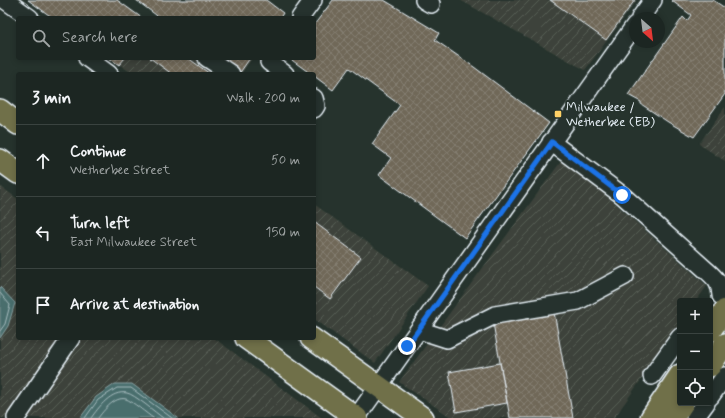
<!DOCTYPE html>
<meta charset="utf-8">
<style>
body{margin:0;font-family:Mynerve,sans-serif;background:#29322f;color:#f1f3f6}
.controls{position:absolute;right:12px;bottom:12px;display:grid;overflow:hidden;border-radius:4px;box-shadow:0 2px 6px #0003}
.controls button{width:36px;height:36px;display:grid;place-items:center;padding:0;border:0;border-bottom:1px solid #3a4340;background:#1c2622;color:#f1f3f6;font:20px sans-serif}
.compass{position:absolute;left:629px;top:12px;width:36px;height:36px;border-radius:50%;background:#1c2622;box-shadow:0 2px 6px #0003;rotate:152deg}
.stop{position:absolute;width:12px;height:12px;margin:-9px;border:3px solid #1a73e8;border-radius:50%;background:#fff}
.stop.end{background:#1a73e8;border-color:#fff;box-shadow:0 1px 4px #0008}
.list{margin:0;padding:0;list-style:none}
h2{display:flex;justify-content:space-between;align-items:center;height:52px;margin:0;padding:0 16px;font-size:17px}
h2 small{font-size:13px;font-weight:400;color:#a0a5a5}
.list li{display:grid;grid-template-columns:26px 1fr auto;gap:12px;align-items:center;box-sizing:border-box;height:72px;padding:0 16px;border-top:1px solid #3a4340}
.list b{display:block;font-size:15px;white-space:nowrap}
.list p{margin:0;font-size:13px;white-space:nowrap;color:#a0a5a5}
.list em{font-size:13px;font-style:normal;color:#a0a5a5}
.icon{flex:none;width:22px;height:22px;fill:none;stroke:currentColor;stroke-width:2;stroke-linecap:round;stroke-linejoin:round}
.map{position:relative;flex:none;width:725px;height:418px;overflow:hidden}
.search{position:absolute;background:#1c2622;box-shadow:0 2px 6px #0003;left:16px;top:16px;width:300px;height:44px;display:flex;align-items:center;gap:10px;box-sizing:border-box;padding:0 14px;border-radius:4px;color:#a0a5a5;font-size:15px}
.panel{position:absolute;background:#1c2622;box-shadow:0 2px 6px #0003;left:16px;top:72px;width:300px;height:268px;border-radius:4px}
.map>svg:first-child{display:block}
</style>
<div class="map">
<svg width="725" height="418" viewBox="0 0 725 418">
<defs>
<pattern id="industrial-furrows" width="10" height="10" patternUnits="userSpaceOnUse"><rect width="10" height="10" fill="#3c433a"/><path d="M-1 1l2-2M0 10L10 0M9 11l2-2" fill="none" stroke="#585f57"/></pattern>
<pattern id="building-cross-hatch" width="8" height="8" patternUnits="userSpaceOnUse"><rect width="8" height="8" fill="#706858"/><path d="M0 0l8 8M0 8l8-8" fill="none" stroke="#847e71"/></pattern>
</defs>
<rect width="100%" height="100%" fill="#26332d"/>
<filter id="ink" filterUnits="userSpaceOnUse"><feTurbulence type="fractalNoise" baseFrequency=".025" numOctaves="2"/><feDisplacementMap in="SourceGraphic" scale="8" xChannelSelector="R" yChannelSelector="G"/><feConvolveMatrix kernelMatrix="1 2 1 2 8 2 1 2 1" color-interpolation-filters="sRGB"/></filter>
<g filter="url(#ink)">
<g fill="url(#industrial-furrows)">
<polygon points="460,0 637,0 585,70"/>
<polygon points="110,58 252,58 241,74 133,74"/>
<polygon points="725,107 725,161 699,144"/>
<polygon points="562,160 600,190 707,286 696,301 680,301 680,325 614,418 452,418 399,382"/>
<polygon points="0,186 18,199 18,338 214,338 322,418 0,418"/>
<polygon points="314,204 428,286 375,363 314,319"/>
</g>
<g fill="#496e6d" stroke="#89a2a5">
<polygon points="0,287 15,303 8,326 0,338"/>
<polygon points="115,384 132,384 178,418 80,418 96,397"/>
</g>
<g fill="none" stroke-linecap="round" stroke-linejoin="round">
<g stroke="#a8bdc0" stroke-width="1">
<polyline points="0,293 10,305 5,324 0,331"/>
<polyline points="85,418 98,400 117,388 131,388 172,418"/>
<path d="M91 418C99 407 111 390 127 393 134 394 156 413 163 418"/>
<path d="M98 418C104 410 115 396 126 399 132 401 147 414 153 418"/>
</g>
</g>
<g fill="url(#building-cross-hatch)" stroke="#e8f1f8">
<polygon points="28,0 117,0 142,18 53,18"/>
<polygon points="136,0 266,0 283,13 280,18 160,18"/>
<polygon points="333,0 384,0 439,33 435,40 474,67 549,123 465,238 379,175 391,158 372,144 400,105 349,68 333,90 314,76 314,74 311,74 289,58 314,58 314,25"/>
<polygon points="550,0 635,0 606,40"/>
<polygon points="673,0 713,0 725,8 725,94 694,137 668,122 641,104 641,102 628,95 683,17 687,21 691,15 672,1"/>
<polygon points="109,58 125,58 119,65"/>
<polygon points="150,58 188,58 210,74 172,74"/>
<polygon points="215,58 250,58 239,74"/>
<polygon points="314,222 361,257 330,299 314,287"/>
<polygon points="554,312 573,418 510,418 493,323"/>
<polygon points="500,363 507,403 456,412 449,372"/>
</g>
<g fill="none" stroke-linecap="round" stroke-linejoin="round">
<defs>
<g id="minor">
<polyline points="5,0 30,18"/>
<polyline points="424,0 431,4"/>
<polyline points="300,18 313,0"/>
<polyline points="640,18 653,0"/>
<polyline points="87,58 109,74"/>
<polyline points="207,58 231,74"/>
<polyline points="269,62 285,74"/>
<polyline points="314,98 316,106 314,109"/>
<path d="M551 142 622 195 706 270C715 278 721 283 721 296"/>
<polyline points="419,330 447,339 495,315 578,301 625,276"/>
<polyline points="652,376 680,337"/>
<polyline points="710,397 725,376"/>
<polyline points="16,418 71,338"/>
<polyline points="356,418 635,25"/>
<polyline points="695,418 706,403"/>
</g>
<g id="major">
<polyline points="0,110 18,124"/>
<polyline points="0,160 18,173"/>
<polyline points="710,331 725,310"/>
<polyline points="246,338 357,418"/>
<polyline points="311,338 423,418"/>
<polyline points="710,366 725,344"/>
<polyline points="651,418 680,375"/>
<polyline points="673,418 683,403"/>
</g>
</defs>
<use href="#minor" stroke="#e8f1f8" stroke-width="20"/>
<use href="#major" stroke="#e8f1f8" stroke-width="24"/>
<use href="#minor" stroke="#26332d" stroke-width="17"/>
<use href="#major" stroke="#6f704a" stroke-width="21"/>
</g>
</g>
<g fill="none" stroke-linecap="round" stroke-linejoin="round" filter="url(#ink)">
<polyline stroke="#1a73e8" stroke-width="5" points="407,346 552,142 622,195"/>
</g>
<rect fill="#ffd166" stroke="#26332d" stroke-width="1.5" x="554" y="110" width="8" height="8" rx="2"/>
<g text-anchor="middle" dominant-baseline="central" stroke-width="4" stroke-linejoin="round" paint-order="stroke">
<g font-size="13" fill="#e8f1f8" stroke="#26332d" text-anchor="start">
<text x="566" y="107">Milwaukee /<tspan x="566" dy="15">Wetherbee (EB)</tspan></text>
</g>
</g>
</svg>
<div class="controls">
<button>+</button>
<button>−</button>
<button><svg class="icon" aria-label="locate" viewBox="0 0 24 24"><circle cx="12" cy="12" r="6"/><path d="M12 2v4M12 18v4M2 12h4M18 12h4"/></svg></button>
</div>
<svg class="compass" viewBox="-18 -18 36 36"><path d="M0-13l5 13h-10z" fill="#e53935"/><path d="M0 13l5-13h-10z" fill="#a0a5a5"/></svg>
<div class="stop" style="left:622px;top:195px"></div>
<div class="stop end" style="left:407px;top:346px"></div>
<div class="search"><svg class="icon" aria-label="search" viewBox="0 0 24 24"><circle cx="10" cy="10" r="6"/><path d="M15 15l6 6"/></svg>Search here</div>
<section class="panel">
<h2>3 min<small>Walk · 200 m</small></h2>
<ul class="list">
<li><svg class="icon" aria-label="ahead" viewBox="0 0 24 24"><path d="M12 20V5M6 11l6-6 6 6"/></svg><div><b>Continue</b><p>Wetherbee Street</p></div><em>50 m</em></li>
<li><svg class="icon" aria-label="left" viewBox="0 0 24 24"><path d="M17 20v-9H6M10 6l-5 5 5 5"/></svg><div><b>Turn left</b><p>East Milwaukee Street</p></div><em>150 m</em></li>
<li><svg class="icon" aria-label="arrive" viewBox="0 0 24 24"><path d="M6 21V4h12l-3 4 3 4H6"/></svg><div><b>Arrive at destination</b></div></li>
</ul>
</section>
</div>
